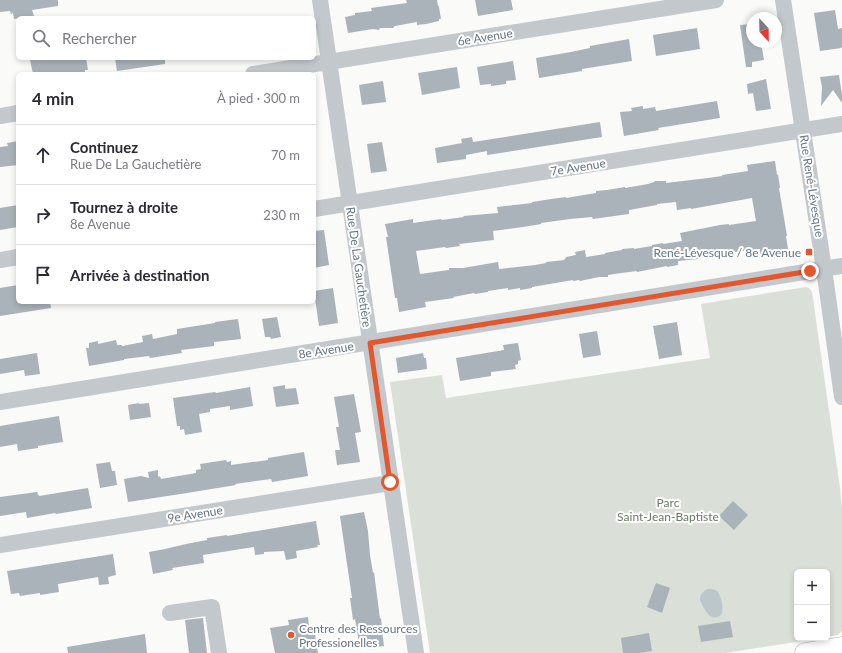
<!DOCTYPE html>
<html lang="fr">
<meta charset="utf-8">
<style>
body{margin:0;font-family:Lato,sans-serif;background:#f2f2f3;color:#2b2b33}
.controls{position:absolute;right:12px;bottom:12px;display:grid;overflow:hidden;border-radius:6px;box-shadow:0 2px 6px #0003}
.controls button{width:36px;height:36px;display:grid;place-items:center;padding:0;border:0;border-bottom:1px solid #e1e1e2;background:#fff;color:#2b2b33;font:20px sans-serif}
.compass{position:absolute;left:746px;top:12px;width:36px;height:36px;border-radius:50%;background:#fff;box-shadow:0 2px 6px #0003;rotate:158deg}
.stop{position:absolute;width:12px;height:12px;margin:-9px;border:3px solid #e4572e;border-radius:50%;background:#fff}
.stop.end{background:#e4572e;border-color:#fff;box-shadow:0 1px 4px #0008}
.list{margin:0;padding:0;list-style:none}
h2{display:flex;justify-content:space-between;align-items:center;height:52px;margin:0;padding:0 16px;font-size:17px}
h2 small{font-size:13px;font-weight:400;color:#7c7c81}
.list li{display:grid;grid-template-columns:26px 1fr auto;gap:12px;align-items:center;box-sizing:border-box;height:60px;padding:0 16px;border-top:1px solid #e1e1e2}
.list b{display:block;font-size:15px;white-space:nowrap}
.list p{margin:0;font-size:13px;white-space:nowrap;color:#7c7c81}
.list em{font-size:13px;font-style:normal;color:#7c7c81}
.icon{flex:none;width:22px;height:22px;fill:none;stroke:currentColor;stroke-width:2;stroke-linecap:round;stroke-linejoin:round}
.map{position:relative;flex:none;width:842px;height:653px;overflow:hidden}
.search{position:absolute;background:#fff;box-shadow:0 2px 6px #0003;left:16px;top:16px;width:300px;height:44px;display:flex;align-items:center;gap:10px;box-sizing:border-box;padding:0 14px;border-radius:6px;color:#7c7c81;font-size:15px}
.panel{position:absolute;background:#fff;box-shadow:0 2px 6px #0003;left:16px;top:72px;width:300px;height:232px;border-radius:6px}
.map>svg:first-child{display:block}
</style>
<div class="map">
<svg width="842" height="653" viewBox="0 0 842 653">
<rect width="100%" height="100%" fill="#fafaf8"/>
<polygon fill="#dadfd7" points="806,287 809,288 812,292 840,488 842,509 842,631 838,635 827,637 827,572 797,572 797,638 821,638 725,653 430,653 390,382 442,375 446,398 710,358 701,304"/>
<path fill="#bbc7cb" d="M708 589C718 588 720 594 722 603 722 606 723 610 722 613 721 615 720 616 717 617 709 620 703 607 700 600 700 595 703 591 708 589Z"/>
<g fill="#aab3b9" fill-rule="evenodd">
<polygon points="0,0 58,0 58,6 32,10 34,16 14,19 13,13 11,14 10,11 0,12"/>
<polygon points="406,0 437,0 438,6 439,6 439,7 441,19 439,19 439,21 426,24 417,25 417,22 395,26 393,28 380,28 379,30 373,29 348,33 345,17 355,15 355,13 372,11 371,8 407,3"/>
<polygon points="475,0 511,0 513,10 478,16"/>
<polygon points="835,10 838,29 842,28 842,47 841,48 820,51 814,13"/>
<polygon points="752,24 752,42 761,42 764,60 752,62 752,67 746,67 740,25"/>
<polygon points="697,28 700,49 656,56 653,35"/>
<polygon points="629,39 632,61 582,69 582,71 539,78 536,58 571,52 590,48 590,46"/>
<polygon points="40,58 86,58 88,70 85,70 85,74 33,74 30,60"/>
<polygon points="115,58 165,58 165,64 117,71"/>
<polygon points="513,61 516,80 506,81 506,84 499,85 491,86 491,84 480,85 477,67"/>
<polygon points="457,67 460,88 422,95 418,73"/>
<polygon points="839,75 842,95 842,103 833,90 821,106 822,87 820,77"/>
<polygon points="766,79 771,109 756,111 753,93 748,94 747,84"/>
<polygon points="383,81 386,102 362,105 359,85"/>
<polygon points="717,101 720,118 658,128 659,130 624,136 620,112 632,111 631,108 643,106 643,109 655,107 656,111"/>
<polygon points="600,122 602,137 487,155 487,151 466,155 466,159 437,163 435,148 462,143 461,139 472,137 473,142"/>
<polygon points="18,141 18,165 0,167 0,147 8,146 7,143"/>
<polygon points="382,142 387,171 371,173 367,144"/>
<path d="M775 161 777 175 778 174 780 188H779L787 236H786L788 249 760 254V249L711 255 698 258V259L678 261V265L667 267V266L637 272V271L614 274 608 275V277H599L580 281 579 280 573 281V280L532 287V288L520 290V288L508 290V288L488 291V292L475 294 474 293 453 297 454 298 425 302 426 307 399 312 397 298H395L386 237H388L385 224 413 219V223L441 219 442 220 464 217 463 216 498 213 497 207 532 203V202L551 199 566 197V198L596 193V191L607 190 625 187V188L648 184 654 182 655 181H666V183L708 178 722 176V175L748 171 747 165ZM752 198 756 221 729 225V224L720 225 680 233 682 241 663 244V243L652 245V246L634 249V248L622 249V250L605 253V254L586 257 585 250 575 252 576 255 566 257V258L564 259 565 260 546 262V263L535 265 499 269 498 262 463 268H449V270L420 274 416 251 445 247 446 248 460 246 459 244 494 240 493 231 523 227 541 224V223L570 219 592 217 593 219 629 214V210L657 205V204L676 202 677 210 691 208V209Z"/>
<polygon points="18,205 18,227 0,230 0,208"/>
<polygon points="324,230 329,265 314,268 314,231"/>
<polygon points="18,285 18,302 50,302 51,308 0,316 0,288"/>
<polygon points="333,288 338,323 319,326 314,291"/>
<polygon points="277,317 281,337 271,339 270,337 265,337 262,319"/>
<polygon points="238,319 241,339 214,342 214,346 181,350 182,353 150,358 149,356 124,359 124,360 89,366 86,348 89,348 89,343 98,341 98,344 116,340 117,345 122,345 122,346 143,342 142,336 152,334 153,339 177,334 177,329 215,323 215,322"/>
<polygon points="677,322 682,355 659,359 653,326"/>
<polygon points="597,331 601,355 583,358 579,334"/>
<polygon points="518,343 521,360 518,361 518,364 515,365 516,369 491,372 491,376 460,381 456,358 504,350 503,345"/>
<polygon points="37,353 40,374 25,376 24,370 0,374 0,359"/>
<polygon points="423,353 424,358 426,358 427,369 398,373 396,358"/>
<polygon points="285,385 285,389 296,388 299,404 276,407 273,387"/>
<polygon points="250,387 253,406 230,410 230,406 210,409 210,412 199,414 202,432 185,435 184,429 180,430 180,426 177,426 173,398 215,392 216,393"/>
<polygon points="354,394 361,432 355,433 360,462 337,465 335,450 340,450 336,427 339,427 334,397"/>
<polygon points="139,403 139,404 149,403 151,417 130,420 128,405"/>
<polygon points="59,416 63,442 38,446 38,448 18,451 17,444 0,447 0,426"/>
<polygon points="304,452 308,476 272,482 271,479 235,484 236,485 187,493 128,502 124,479 141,476 149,478 148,472 158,470 158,477 160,476 161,479 196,473 196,470 201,469 200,464 226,460 227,462 231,461 231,465 268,460 268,458"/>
<polygon points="110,462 112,471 115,471 117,485 100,488 96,464"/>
<polygon points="88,488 92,508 56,514 55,513 27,518 26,512 0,516 0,497 37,492 39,496"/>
<polygon points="733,501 748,515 734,530 719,516"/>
<polygon points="364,512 368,531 370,555 373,573 374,572 380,619 381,618 383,638 384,646 360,649 355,619 353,620 350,598 352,598 340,516"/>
<polygon points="316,521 320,545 317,545 318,547 296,551 297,558 286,560 284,551 264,552 264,554 255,555 254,547 203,555 204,563 172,568 173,570 153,574 149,552 165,549 186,544 207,540 207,538 227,535 227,536"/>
<polygon points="113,554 116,575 108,577 109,584 99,585 98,577 58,584 59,592 40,595 40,593 20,596 19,593 11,594 7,571"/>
<polygon points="656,583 670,588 662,613 647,607"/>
<polygon points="308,617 310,635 315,635 318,653 275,653 270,628 289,625 288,620"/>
<polygon points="203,618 207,653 189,653 185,620"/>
<polygon points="730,621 733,637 701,642 698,626"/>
<polygon points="649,633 652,651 640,653 623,653 621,638"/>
<polygon points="145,634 147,653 68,653 67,647"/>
</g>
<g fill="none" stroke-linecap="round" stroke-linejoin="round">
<defs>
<polyline id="major" points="805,653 842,647"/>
</defs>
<use href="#major" stroke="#b5babe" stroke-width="21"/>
<g stroke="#c3c8cc" stroke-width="16">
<polyline points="320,0 416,653"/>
<polyline points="783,0 824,269 842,397"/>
<polyline points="253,74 716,0"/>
<polyline points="0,116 18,113"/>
<polyline points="314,209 842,124"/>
<polyline points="0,260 18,257"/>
<polyline points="0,402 842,266"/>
<polyline points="0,545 390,483"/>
<polyline points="170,613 212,607 219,653"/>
</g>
<use href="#major" stroke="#fff" stroke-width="20"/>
</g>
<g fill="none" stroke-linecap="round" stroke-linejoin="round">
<polyline stroke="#e4572e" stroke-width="5" points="390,482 370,343 810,271"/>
</g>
<g fill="#e4572e" stroke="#fff" stroke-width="1.5">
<rect x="805" y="248" width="8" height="8" rx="2"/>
<circle cx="291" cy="635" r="4"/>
</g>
<g text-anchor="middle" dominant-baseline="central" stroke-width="4" stroke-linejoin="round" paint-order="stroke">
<g font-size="12" fill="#657683" stroke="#fff">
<text transform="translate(485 37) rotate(-9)">6e Avenue</text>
<text transform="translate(578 167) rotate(-9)">7e Avenue</text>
<text transform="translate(812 186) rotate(81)">Rue René-Lévesque</text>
<text transform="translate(359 267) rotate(82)">Rue De La Gauchetière</text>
<text transform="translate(326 350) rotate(-9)">8e Avenue</text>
<text transform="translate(195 514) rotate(-9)">9e Avenue</text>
</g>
<g font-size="12" fill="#657683" stroke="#fff" text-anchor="end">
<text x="801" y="252">René-Lévesque / 8e Avenue</text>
<text x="299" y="628" text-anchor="start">Centre des Ressources<tspan x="299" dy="14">Professionelles</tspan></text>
</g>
<g font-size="12" fill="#687a64" stroke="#fff">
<text x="668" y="502">Parc<tspan x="668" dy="14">Saint-Jean-Baptiste</tspan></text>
</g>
</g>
</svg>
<div class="controls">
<button>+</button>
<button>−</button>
</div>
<svg class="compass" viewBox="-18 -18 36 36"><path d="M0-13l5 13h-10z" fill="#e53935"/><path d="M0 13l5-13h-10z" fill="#7c7c81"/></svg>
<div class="stop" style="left:390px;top:482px"></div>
<div class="stop end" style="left:810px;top:271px"></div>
<div class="search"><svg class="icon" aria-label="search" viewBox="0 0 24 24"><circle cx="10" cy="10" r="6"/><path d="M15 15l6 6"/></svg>Rechercher</div>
<section class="panel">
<h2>4 min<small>À pied · 300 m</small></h2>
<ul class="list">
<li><svg class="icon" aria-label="ahead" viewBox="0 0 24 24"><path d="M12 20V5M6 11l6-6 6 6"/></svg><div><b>Continuez</b><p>Rue De La Gauchetière</p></div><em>70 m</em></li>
<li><svg class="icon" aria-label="right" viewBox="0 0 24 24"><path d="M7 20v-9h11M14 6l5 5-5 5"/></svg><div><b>Tournez à droite</b><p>8e Avenue</p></div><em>230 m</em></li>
<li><svg class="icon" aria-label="arrive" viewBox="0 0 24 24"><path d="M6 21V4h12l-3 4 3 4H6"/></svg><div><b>Arrivée à destination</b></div></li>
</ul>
</section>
</div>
